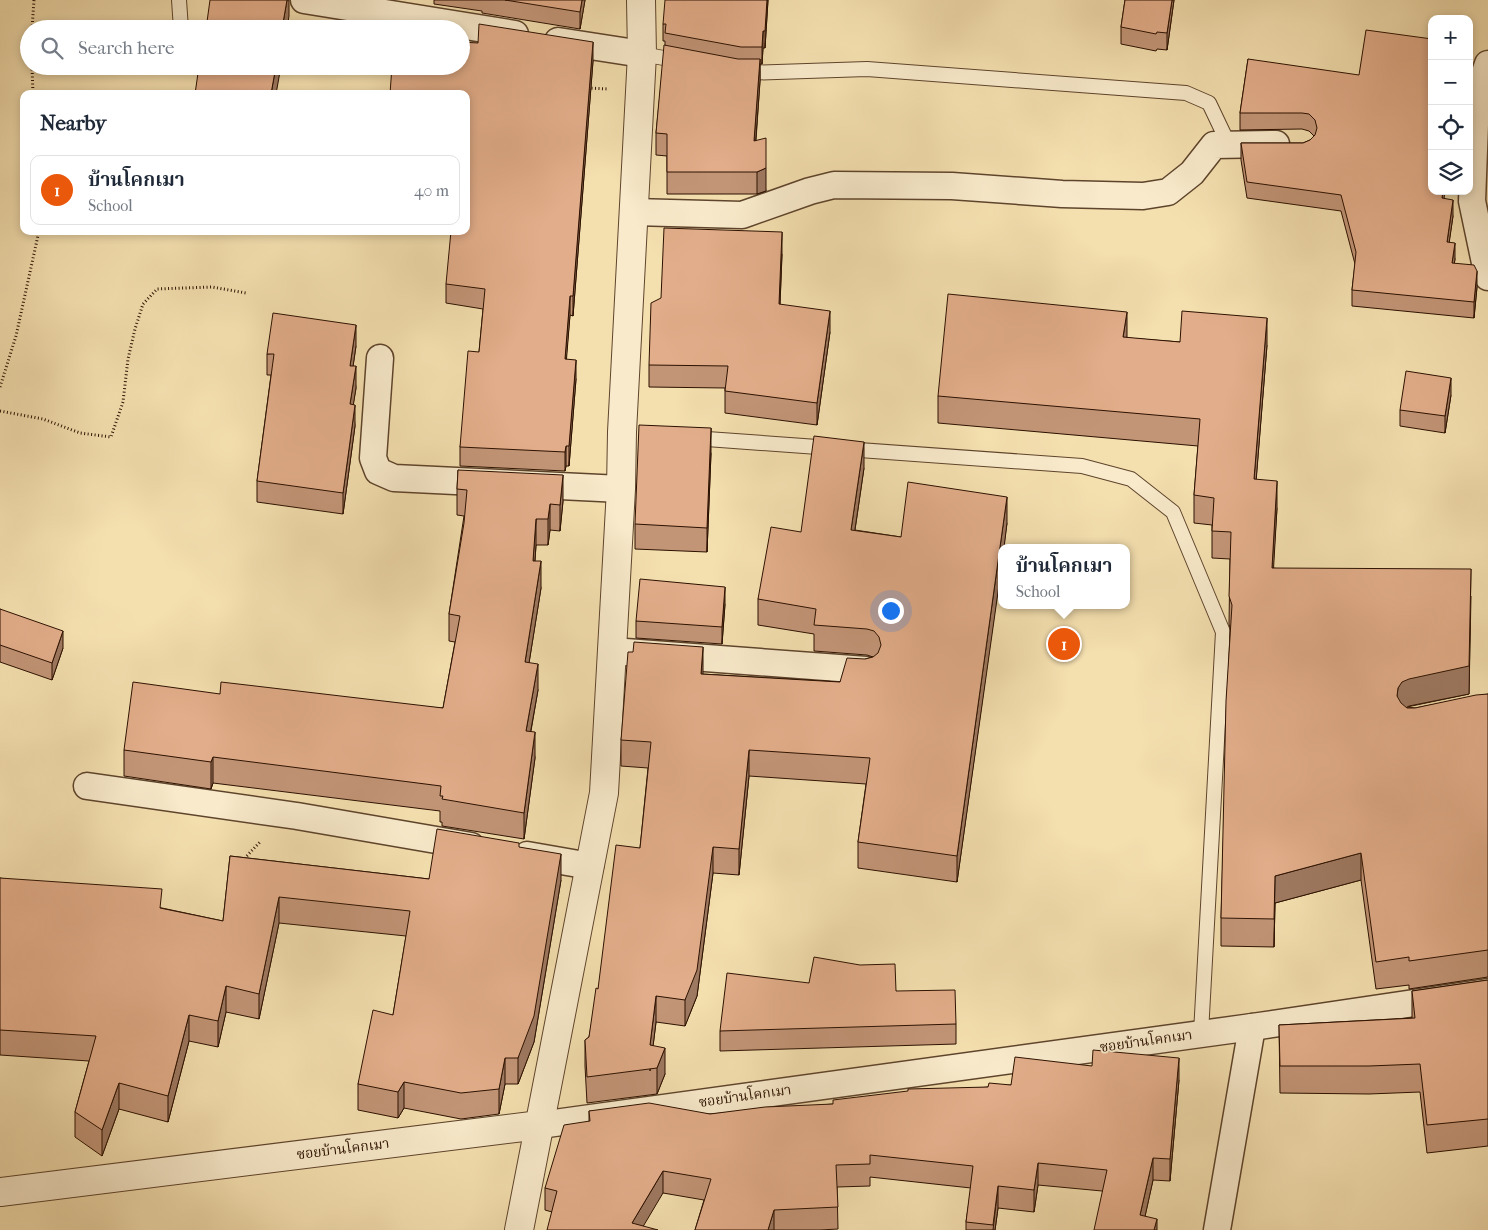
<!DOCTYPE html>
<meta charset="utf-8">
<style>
body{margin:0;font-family:"IM FELL French Canon","Noto Serif Thai",serif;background:#f6f6f7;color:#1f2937}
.controls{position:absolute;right:15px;top:15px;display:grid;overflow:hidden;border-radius:10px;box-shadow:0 2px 8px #0003}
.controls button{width:45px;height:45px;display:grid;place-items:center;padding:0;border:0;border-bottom:1px solid #e0e1e3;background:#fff;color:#1f2937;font:25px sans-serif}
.you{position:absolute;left:890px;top:610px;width:18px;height:18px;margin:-12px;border:4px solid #fff;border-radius:50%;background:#1a73e8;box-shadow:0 0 0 8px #1a73e833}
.badge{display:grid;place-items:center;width:32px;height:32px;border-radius:50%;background:#ea580c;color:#fff;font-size:16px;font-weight:700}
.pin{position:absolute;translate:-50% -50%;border:2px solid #fff;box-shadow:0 1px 5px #0006}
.popup{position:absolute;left:998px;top:544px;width:132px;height:65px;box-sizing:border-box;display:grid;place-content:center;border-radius:10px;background:#fff;filter:drop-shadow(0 1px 4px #0005);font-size:16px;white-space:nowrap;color:#747a83}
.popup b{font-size:19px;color:#1f2937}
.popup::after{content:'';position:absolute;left:50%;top:100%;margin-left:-10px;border:10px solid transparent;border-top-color:#fff}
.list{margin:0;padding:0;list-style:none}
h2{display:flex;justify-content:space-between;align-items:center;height:65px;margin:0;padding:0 20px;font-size:21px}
h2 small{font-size:16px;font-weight:400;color:#747a83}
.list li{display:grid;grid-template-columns:32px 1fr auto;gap:15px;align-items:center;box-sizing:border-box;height:70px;margin:0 10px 10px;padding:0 10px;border:1px solid #e0e1e3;border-radius:10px}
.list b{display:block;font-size:19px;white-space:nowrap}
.list p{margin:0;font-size:16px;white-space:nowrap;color:#747a83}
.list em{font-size:16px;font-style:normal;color:#747a83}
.icon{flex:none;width:28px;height:28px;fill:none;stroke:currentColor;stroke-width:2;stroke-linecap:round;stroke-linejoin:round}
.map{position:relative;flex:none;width:1488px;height:1230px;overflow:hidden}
.search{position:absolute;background:#fff;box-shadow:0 2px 8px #0003;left:20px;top:20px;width:450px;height:55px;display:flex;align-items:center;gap:12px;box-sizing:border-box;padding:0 18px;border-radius:28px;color:#747a83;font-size:19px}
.panel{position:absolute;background:#fff;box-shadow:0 2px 8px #0003;left:20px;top:90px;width:450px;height:145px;border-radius:10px}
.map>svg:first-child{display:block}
</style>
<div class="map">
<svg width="1488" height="1230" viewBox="0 0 1488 1230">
<rect width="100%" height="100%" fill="#f4dfaf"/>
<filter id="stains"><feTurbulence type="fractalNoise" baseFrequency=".004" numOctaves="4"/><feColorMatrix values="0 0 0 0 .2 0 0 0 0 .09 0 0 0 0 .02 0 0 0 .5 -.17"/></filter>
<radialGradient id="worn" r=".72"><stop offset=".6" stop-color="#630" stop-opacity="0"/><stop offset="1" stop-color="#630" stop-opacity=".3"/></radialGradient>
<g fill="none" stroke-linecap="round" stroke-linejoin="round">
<defs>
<g id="service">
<polyline points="179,0 181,29"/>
<polyline points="642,54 680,61"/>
<polyline points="743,73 867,69 1186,93 1209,103 1229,145"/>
<polyline points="693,438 1082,466 1131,479 1173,512 1223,632 1201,1033"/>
</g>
<g id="minor">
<polyline points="304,0 515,34"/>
<polyline points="558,41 642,54"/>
<polyline points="1488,64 1476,99 1472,201 1488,277"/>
<polyline points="634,212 742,215 810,191 834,185 952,186 1062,194 1143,196 1168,192 1192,173 1214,145 1276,144"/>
<polyline points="380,358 373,458 378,471 394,478 621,489"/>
<polyline points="612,651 866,670"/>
<polyline points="87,786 297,816 471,846"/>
<polyline points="527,855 590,866"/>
<polyline points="540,1125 1252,1027 1488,992"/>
<polyline points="1217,1230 1252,1027"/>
</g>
<g id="tertiary">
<polyline points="0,1192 540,1125"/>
<polyline points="519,1230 604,793 621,489 622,432 642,54 641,0"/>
</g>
</defs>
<use href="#service" stroke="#5e442c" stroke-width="16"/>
<use href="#minor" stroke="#5e442c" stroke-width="29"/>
<use href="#tertiary" stroke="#5e442c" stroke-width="30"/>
<g stroke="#2c1100" stroke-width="3" stroke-dasharray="1 2.5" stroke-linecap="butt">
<polyline points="32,29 34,0"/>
<polyline points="32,66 33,94"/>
<polyline points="588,88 609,89"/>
<polyline points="0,387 16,336 39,231"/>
<polyline points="0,411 43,419 80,433 111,437 123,402 128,359 135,329 143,304 157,289 212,287 246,293"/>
<polyline points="242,861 260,842"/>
</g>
<use href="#service" stroke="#f8eacb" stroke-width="14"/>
<use href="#minor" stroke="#f8eacb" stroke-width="26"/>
<use href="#tertiary" stroke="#f8eacb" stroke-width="28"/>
</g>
<g fill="#c29577" stroke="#2c1100">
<polygon points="434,0 585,0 580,29 482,13 482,11 434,4"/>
<polygon points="768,0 765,48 763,48 762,64 760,64 760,81 756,140 766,191 757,194 667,194 667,156 656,155 656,133 665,45 665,41 663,41 663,24"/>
<polygon points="1125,0 1174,0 1167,50 1157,49 1156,51 1121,44 1121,27"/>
<polygon points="1248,59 1444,199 1453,216 1449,242 1455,259 1454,264 1477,287 1474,318 1352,306 1352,290 1355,264 1341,211 1247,198 1241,160 1241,143 1303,143 1310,140 1314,136 1309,131 1302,129 1240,130 1240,113"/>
<polygon points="593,61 573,316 570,315 566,359 576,379 569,466 566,466 565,471 460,466 460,447 479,352 483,309 446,303 446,284"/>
<polygon points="782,254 780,305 830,332 817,425 725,413 725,388 649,387 649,365"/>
<polygon points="1127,338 1180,342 1267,345 1256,480 1277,508 1273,568 1471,596 1469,694 1407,707 1415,708 1488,694 1488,977 1409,989 1409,985 1376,989 1361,880 1275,903 1274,947 1221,946 1221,918 1230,628 1229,624 1230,559 1212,558 1212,525 1194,523 1194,495 1198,446 938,423 938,396"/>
<polygon points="356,346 353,366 356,388 353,405 355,426 343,514 257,502 257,481 271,375 267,375 267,354"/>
<polygon points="1451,395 1445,433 1400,426 1400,410"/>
<polygon points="711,453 707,552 635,549 635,524"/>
<polygon points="864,468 855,530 901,537 1007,523 957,882 858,868 858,842 866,784 749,776 739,875 713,873 697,996 685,1026 656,1022 653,1046 665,1074 657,1094 587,1103 585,1066 585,1040 589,1037 598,989 640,848 648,768 621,766 621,740 633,652 702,674 840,682 865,659 873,657 867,655 814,651 814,634 758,625 758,599 801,532"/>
<polygon points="458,470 563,501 560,531 550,530 548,545 536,545 535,561 541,588 529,663 538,690 531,731 535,758 524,839 442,826 442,822 440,822 440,811 213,783 211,789 124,776 124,750 220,694 443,708 455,642 449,641 449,614 464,516 457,515 457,489"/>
<polygon points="725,604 722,644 636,638 636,621"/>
<polygon points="0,609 63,648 52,680 0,662"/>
<polygon points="519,847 561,880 534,1042 518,1084 505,1084 499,1114 461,1119 404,1108 398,1118 358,1110 358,1084 393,1015 406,936 279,923 259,1019 226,1012 218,1047 189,1041 168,1122 119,1109 102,1156 75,1137 75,1112 89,1061 0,1055 0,878 162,908 223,921 230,856 429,879"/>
<polygon points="1488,980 1488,1146 1427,1153 1420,1092 1369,1094 1280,1093 1279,1025 1412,1018 1412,991"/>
<polygon points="809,983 896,991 956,1024 956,1044 720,1051 720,1031"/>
<polygon points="1179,1080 1170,1181 1153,1180 1145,1216 1157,1230 1102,1191 1038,1185 1034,1212 998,1208 995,1230 966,1230 966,1222 971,1188 870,1177 870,1186 837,1187 838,1229 820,1230 695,1230 704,1200 663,1193 552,1212 545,1210 545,1188 589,1122 589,1111 710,1114 833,1104 988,1087 1011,1085"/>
</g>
<g fill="#9e7961" stroke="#2c1100">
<polygon points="287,0 289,0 289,16 287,29 282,29"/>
<polygon points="582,0 585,0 580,29 580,12"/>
<polygon points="767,0 768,0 765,48 765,31"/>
<polygon points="1172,0 1174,0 1167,50 1167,33"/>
<polygon points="763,31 763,48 762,64 762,47"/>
<polygon points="593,42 593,61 573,316 573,296"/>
<polygon points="760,59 760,81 754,163 754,141"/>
<polygon points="276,66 281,66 276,94 271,94"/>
<polygon points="766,168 766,191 757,194 757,172"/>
<polygon points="1443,191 1445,191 1442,215 1442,198"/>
<polygon points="1453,200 1453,216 1447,258 1447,242"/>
<polygon points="782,232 782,254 779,326 779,304"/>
<polygon points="1455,243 1455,259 1452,280 1452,263"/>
<polygon points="1477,271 1477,287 1474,318 1474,302"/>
<polygon points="570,296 570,315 565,378 565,359"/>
<polygon points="830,311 830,332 817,425 817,403"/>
<polygon points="1127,312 1127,340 1123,337"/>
<polygon points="1267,318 1267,345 1254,507 1254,479"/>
<polygon points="356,325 356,346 350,387 350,366"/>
<polygon points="576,360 576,379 569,466 569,446"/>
<polygon points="356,366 356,388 350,426 350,404"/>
<polygon points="1451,378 1451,395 1445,433 1445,416"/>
<polygon points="355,405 355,426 343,514 343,493"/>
<polygon points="711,428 711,453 707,552 707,528"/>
<polygon points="864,442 864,468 851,556 851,530"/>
<polygon points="566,446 566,466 565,471 565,452"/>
<polygon points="563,475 563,501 560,531 560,505"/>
<polygon points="1277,481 1277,508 1272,595 1272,568"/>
<polygon points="1007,497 1007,523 1004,548 1002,548 1002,564 957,882 957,856"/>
<polygon points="550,504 550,530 548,545 548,519"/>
<polygon points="536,519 536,545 533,587 533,561"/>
<polygon points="541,561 541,588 525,688 525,662"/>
<polygon points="1471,569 1469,694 1409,706 1402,710 1397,696 1398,688"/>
<polygon points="725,587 725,604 722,644 722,627"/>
<polygon points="63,631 63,648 52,680 52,663"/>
<polygon points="703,647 703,673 701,700 701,674"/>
<polygon points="538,664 538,690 526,757 526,731"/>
<polygon points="535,732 535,758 524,839 524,813"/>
<polygon points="749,750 749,776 739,875 739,849"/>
<polygon points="213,757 213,783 211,789 211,762"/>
<polygon points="713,847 713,873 697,996 685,1026 685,1000"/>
<polygon points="1361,853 1361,880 1275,903 1274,947 1275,876"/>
<polygon points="561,854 561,880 534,1042 518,1084 518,1058"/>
<polygon points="279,897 279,923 259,1019 259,994"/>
<polygon points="226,986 226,1012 218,1047 218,1021"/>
<polygon points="656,996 656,1022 650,1071 650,1045"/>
<polygon points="189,1015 189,1041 168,1122 168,1096"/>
<polygon points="665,1048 665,1074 657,1094 657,1068"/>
<polygon points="505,1058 505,1084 499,1114 499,1089"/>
<polygon points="1179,1058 1179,1080 1170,1181 1170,1159"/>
<polygon points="404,1082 404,1108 398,1118 398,1092"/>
<polygon points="119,1083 119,1109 102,1156 102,1130"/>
<polygon points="1153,1158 1153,1180 1142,1230 1140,1215"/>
<polygon points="1038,1163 1038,1185 1034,1212 1034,1190"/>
<polygon points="663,1171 663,1193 641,1230 632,1223"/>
<polygon points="998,1186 998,1208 995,1230 993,1230"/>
<polygon points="774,1210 774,1230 768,1230"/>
<polygon points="1157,1219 1157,1230 1154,1230"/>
</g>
<g fill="#e2ad8a" stroke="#2c1100">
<polygon points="210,0 287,0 282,29 206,29"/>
<polygon points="505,0 582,0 580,12"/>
<polygon points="665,0 767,0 765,31 763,31 762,47 741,47 665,33 666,24 663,24"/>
<polygon points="1125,0 1172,0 1167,33 1157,32 1156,34 1121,27"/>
<polygon points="479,24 593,42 573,296 570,296 565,359 576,360 569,446 566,446 565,452 460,447 468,351 479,352 485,289 446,284 451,231 466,231 466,94 390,94 392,66 461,66 461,42 478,43"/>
<polygon points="1366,30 1432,39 1432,191 1443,191 1442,198 1453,200 1447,242 1455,243 1452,263 1474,265 1477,271 1474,302 1352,290 1356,252 1341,195 1247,182 1241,143 1303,143 1310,140 1315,135 1317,128 1315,120 1309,114 1302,113 1240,113 1248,59 1359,75"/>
<polygon points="664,45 738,59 760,59 754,141 766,138 766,168 757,172 667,172 667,134 656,133"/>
<polygon points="199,66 276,66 271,94 195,94"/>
<polygon points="664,228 782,232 779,304 830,311 817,403 725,391 728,366 649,365 651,303 661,298"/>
<polygon points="948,294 1127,312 1123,337 1180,342 1182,311 1267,318 1254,479 1277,481 1272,568 1471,569 1469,666 1409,679 1402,682 1398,688 1397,696 1401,703 1407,708 1415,708 1476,695 1488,694 1488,950 1409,961 1409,957 1376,962 1361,853 1275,876 1274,919 1221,918 1226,701 1232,605 1229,596 1231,532 1212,531 1214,498 1194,495 1200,419 938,396"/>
<polygon points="273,313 356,325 350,366 356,366 350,404 355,405 343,493 257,481 274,354 267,354"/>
<polygon points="1406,371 1451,378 1445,416 1400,410"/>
<polygon points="639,425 711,428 707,528 635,524"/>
<polygon points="814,436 864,442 851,530 901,537 908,482 1007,497 957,856 858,842 870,758 749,750 739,849 713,847 697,970 685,1000 656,996 650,1045 665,1048 657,1068 587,1077 585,1040 589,1037 596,988 598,989 616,845 640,848 651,742 621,740 628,652 633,652 634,642 703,647 701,674 840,682 847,658 865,659 873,657 878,653 881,645 879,637 874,631 867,629 814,625 816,609 758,599 771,527 801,532"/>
<polygon points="458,470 563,475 560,505 550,504 548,519 536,519 533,561 541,561 525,662 538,664 526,731 535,732 524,813 442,799 443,796 440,796 441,786 213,757 211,762 124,750 133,682 220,694 221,682 443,708 460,616 449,614 464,523 467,490 457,489"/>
<polygon points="640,579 725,587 722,627 636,621"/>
<polygon points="0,609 63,631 52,663 0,645"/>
<polygon points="437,829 519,843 519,847 561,854 534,1016 518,1058 505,1058 499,1089 461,1093 404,1082 398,1092 358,1084 373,1010 393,1015 410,911 279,897 259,994 226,986 218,1021 189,1015 168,1096 119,1083 102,1130 75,1112 96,1036 0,1030 0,878 162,889 160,908 223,921 230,856 429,879"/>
<polygon points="814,957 860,965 895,964 896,991 955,990 956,1024 720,1031 727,973 809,983"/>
<polygon points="1488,980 1488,1119 1427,1125 1420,1064 1369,1066 1280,1066 1279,1025 1415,1018 1412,991"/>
<polygon points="1093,1050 1179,1058 1170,1159 1153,1158 1140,1215 1157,1219 1154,1230 1094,1230 1107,1170 1038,1163 1034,1190 998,1186 993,1225 966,1222 973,1166 870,1155 870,1164 836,1165 838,1207 774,1210 768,1230 695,1230 711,1179 663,1171 632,1223 658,1230 547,1230 557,1191 545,1188 564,1125 590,1121 589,1111 649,1103 710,1114 765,1107 833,1104 833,1100 908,1091 908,1089 988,1087 989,1083 1011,1085 1015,1057 1092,1066"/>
</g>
<g text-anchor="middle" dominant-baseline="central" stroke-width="4" stroke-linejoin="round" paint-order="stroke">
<g font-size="14" fill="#2c1100" stroke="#f8eacb">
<text transform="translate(1146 1041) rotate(-8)">ซอยบ้านโคกเมา</text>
<text transform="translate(745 1096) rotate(-8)">ซอยบ้านโคกเมา</text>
<text transform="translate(343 1149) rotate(-7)">ซอยบ้านโคกเมา</text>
</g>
</g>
<rect width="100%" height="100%" filter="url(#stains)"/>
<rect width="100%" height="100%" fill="url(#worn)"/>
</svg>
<div class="controls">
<button>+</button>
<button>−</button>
<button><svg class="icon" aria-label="locate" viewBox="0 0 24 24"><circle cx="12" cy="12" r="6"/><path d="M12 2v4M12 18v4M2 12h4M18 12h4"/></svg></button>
<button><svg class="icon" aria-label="layers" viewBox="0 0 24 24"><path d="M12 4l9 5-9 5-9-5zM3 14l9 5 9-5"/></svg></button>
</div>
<div class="you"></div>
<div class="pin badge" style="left:1064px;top:644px">1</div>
<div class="popup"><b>บ้านโคกเมา</b>School</div>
<div class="search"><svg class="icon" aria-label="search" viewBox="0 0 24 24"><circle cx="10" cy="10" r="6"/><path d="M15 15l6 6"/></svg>Search here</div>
<section class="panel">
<h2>Nearby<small></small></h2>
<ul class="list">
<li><span class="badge">1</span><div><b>บ้านโคกเมา</b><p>School</p></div><em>40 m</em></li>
</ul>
</section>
</div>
